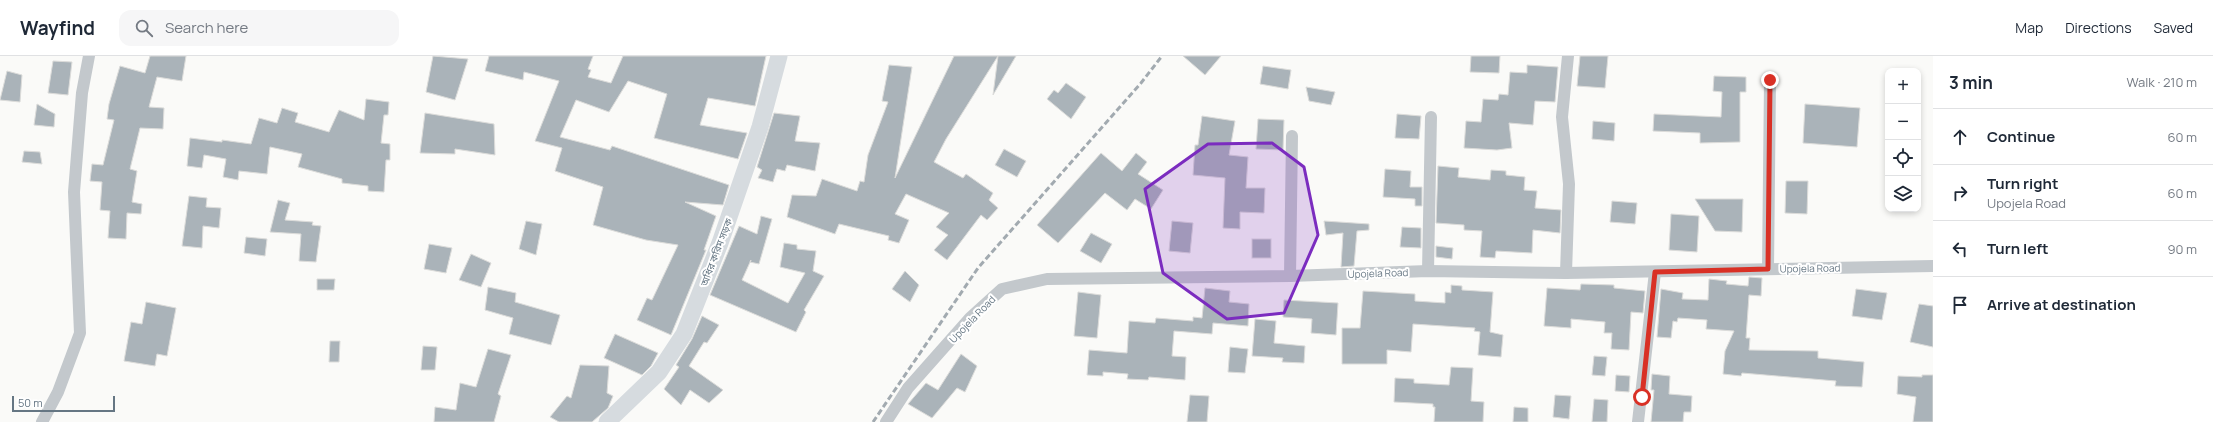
<!DOCTYPE html>
<meta charset="utf-8">
<style>
body{margin:0;font-family:Manrope,"Noto Sans Bengali",sans-serif;background:#f6f6f7;color:#1f2937}
.controls{position:absolute;right:12px;top:12px;display:grid;overflow:hidden;border-radius:8px;box-shadow:0 2px 6px #0003}
.controls button{width:36px;height:36px;display:grid;place-items:center;padding:0;border:0;border-bottom:1px solid #e0e1e3;background:#fff;color:#1f2937;font:20px sans-serif}
.scale{position:absolute;left:12px;bottom:10px;width:103px;box-sizing:border-box;padding-left:4px;border:2px solid #657683;border-top:0;font-size:11px;line-height:14px;white-space:nowrap;color:#657683;-webkit-text-stroke:3px #fff;paint-order:stroke}
.stop{position:absolute;width:12px;height:12px;margin:-9px;border:3px solid #d93025;border-radius:50%;background:#fff}
.stop.end{background:#d93025;border-color:#fff;box-shadow:0 1px 4px #0008}
.list{margin:0;padding:0;list-style:none}
h2{display:flex;justify-content:space-between;align-items:center;height:52px;margin:0;padding:0 16px;font-size:17px}
h2 small{font-size:13px;font-weight:400;color:#747a83}
.list li{display:grid;grid-template-columns:26px 1fr auto;gap:12px;align-items:center;box-sizing:border-box;height:56px;padding:0 16px;border-top:1px solid #e0e1e3}
.list b{display:block;font-size:15px;white-space:nowrap}
.list p{margin:0;font-size:13px;white-space:nowrap;color:#747a83}
.list em{font-size:13px;font-style:normal;color:#747a83}
.icon{flex:none;width:22px;height:22px;fill:none;stroke:currentColor;stroke-width:2;stroke-linecap:round;stroke-linejoin:round}
.map{position:relative;flex:none;width:1933px;height:366px;overflow:hidden}
header{display:flex;align-items:center;gap:24px;box-sizing:border-box;height:56px;padding:0 20px;background:#fff;border-bottom:1px solid #e0e1e3}
header strong{font-size:19px}
nav{display:flex;gap:22px;margin-inline-start:auto;font-size:14px}
.search{width:280px;height:36px;background:#f6f6f7;display:flex;align-items:center;gap:10px;box-sizing:border-box;padding:0 14px;border-radius:12px;color:#747a83;font-size:15px}
main{display:flex}
aside{flex:1;background:#fff}
.map>svg:first-child{display:block}
</style>
<header>
<strong>Wayfind</strong>
<div class="search"><svg class="icon" aria-label="search" viewBox="0 0 24 24"><circle cx="10" cy="10" r="6"/><path d="M15 15l6 6"/></svg>Search here</div>
<nav><a>Map</a><a>Directions</a><a>Saved</a></nav>
</header>
<main>
<div class="map">
<svg width="1933" height="366" viewBox="0 0 1933 366">
<rect width="100%" height="100%" fill="#fafaf8"/>
<g fill="#aab3b9" stroke="#dcdcda">
<polygon points="150,0 186,0 182,25 157,21 149,51 164,52 163,73 140,72 130,113 137,115 132,146 142,148 141,158 127,157 126,183 108,182 110,155 100,154 102,126 90,125 92,108 103,109 114,64 107,63 109,48 120,10 145,17"/>
<polygon points="433,0 468,3 455,44 426,36"/>
<polygon points="489,0 593,0 588,13 591,14 588,21 611,27 623,0 766,0 755,50 708,42 700,69 747,77 738,103 654,82 667,38 628,25 609,56 576,44 560,81 610,94 612,90 729,129 723,149 685,146 716,160 704,194 706,194 671,279 637,264 647,242 652,244 678,189 646,184 593,169 603,131 555,115 562,92 535,85 559,25 524,16 523,24 485,15"/>
<polygon points="954,0 998,0 946,83 934,106 963,122 966,118 993,137 989,144 998,152 987,164 981,159 947,204 934,194 948,179 936,171 949,157 906,138 895,158 909,164 899,187 888,184 889,180 839,168 835,178 787,161 792,139 816,140 822,123 857,135 860,125 864,126 868,99 888,46 882,45 889,9 912,11 895,122"/>
<polygon points="998,0 1016,0 993,39"/>
<polygon points="1183,0 1221,0 1205,19"/>
<polygon points="1471,0 1500,0 1499,17 1470,16"/>
<polygon points="1580,0 1608,0 1605,32 1577,30"/>
<polygon points="53,5 72,6 68,39 48,37"/>
<polygon points="1527,9 1558,11 1555,46 1535,45 1533,69 1509,67 1512,92 1497,94 1464,92 1466,65 1481,66 1483,43 1498,44 1499,38 1508,39 1510,16 1527,17"/>
<polygon points="1263,10 1291,14 1288,33 1260,28"/>
<polygon points="7,15 22,19 20,46 0,44"/>
<polygon points="1714,20 1746,21 1746,36 1740,36 1740,86 1700,87 1700,77 1653,75 1654,58 1721,61 1722,36 1713,35"/>
<polygon points="1066,27 1086,41 1071,63 1047,43 1054,34 1058,37"/>
<polygon points="1306,31 1335,36 1331,49 1309,45"/>
<polygon points="366,43 389,46 388,59 384,59 381,87 390,88 390,104 386,104 384,136 368,135 368,130 342,127 342,123 298,111 302,98 270,91 267,118 239,115 238,124 223,121 226,103 204,99 202,112 187,110 190,82 222,86 222,84 251,88 259,62 277,67 282,52 298,57 295,66 329,76 339,54 364,64"/>
<polygon points="37,48 55,58 54,71 34,69"/>
<polygon points="1805,48 1860,52 1857,91 1803,87"/>
<polygon points="425,57 494,68 495,99 455,93 455,98 420,97"/>
<polygon points="774,57 800,60 795,85 820,87 815,115 787,109 785,115 777,113 773,126 758,122 762,114 757,111"/>
<polygon points="1397,58 1421,60 1419,83 1395,82"/>
<polygon points="1202,60 1235,65 1229,99 1248,101 1246,132 1265,132 1264,157 1240,156 1240,173 1223,172 1225,122 1193,119 1195,89 1198,89"/>
<polygon points="1258,63 1284,64 1283,94 1256,93"/>
<polygon points="1593,65 1615,67 1614,85 1592,83"/>
<polygon points="1004,93 1026,105 1017,121 995,109"/>
<polygon points="24,95 40,96 42,108 22,106"/>
<polygon points="1101,97 1122,115 1136,97 1147,106 1138,118 1163,134 1151,153 1135,143 1127,154 1105,137 1058,187 1037,169"/>
<polygon points="1438,110 1459,112 1458,121 1490,124 1491,114 1506,115 1506,119 1525,121 1524,134 1537,135 1535,152 1561,154 1560,177 1533,174 1532,197 1496,195 1495,202 1480,201 1482,175 1464,174 1464,169 1436,167"/>
<polygon points="1385,113 1411,115 1410,131 1422,131 1422,150 1415,150 1415,143 1383,141"/>
<polygon points="1786,125 1808,125 1807,158 1785,157"/>
<polygon points="189,140 207,142 206,151 221,152 219,172 203,170 202,192 182,190"/>
<polygon points="1695,143 1743,143 1742,176 1715,175"/>
<polygon points="278,144 290,147 285,164 313,166 312,169 321,170 316,206 299,205 301,178 270,176"/>
<polygon points="1612,145 1637,147 1635,168 1610,166"/>
<polygon points="1671,158 1699,160 1697,196 1669,194"/>
<polygon points="761,160 772,163 759,208 750,206 751,204 742,224 788,247 805,217 780,211 784,187 797,189 797,193 816,195 813,215 824,220 804,254 806,256 796,276 710,239 739,170 757,178"/>
<polygon points="526,165 542,168 536,199 519,193"/>
<polygon points="1172,165 1193,167 1190,197 1169,195"/>
<polygon points="1324,165 1369,168 1369,174 1357,175 1354,210 1341,211 1343,177 1326,179"/>
<polygon points="1402,171 1421,172 1421,192 1400,191"/>
<polygon points="1091,177 1112,188 1101,207 1080,195"/>
<polygon points="246,181 267,183 265,200 244,197"/>
<rect x="1252" y="183" width="19" height="19"/>
<polygon points="429,188 452,192 446,217 424,213"/>
<polygon points="1436,190 1453,192 1452,203 1436,201"/>
<polygon points="471,198 491,207 481,231 459,224"/>
<polygon points="905,215 919,229 910,246 892,233"/>
<polygon points="1749,221 1762,222 1761,240 1749,239 1746,282 1750,282 1749,294 1818,295 1818,302 1864,306 1862,331 1835,330 1836,325 1742,317 1741,320 1723,318 1725,295 1734,275 1706,273 1707,264 1678,262 1677,266 1673,265 1671,282 1657,281 1661,233 1683,237 1682,243 1708,244 1709,223 1727,225 1726,228 1748,230"/>
<polygon points="317,223 335,223 334,234 317,234"/>
<polygon points="1581,228 1614,229 1614,232 1645,235 1643,257 1631,256 1629,294 1611,293 1612,277 1604,277 1605,266 1571,263 1571,272 1544,270 1547,232 1580,234"/>
<polygon points="1451,229 1462,230 1462,234 1493,236 1490,276 1503,279 1501,301 1478,299 1480,276 1474,275 1475,272 1413,268 1411,296 1387,294 1387,308 1342,308 1342,272 1360,272 1363,235 1415,238 1415,245 1445,247 1445,236 1451,237"/>
<polygon points="488,231 516,237 515,246 560,259 551,289 509,278 513,262 485,254"/>
<polygon points="1205,232 1230,235 1229,246 1249,248 1248,270 1213,267 1212,278 1174,275 1172,300 1186,301 1185,324 1149,321 1148,324 1127,323 1128,318 1103,316 1103,320 1087,319 1089,294 1127,297 1129,265 1155,267 1156,262 1193,265 1193,261 1202,262"/>
<polygon points="1856,233 1887,237 1882,264 1852,260"/>
<polygon points="1078,236 1101,239 1097,282 1074,280"/>
<polygon points="1284,244 1338,247 1336,279 1311,277 1312,263 1283,261"/>
<polygon points="146,246 176,252 167,300 157,298 155,310 124,305 131,266 142,268"/>
<polygon points="1919,248 1933,250 1933,291 1910,286"/>
<polygon points="702,260 719,269 707,287 704,286 689,310 723,334 709,347 690,334 681,349 664,333 679,311 676,309 692,283"/>
<polygon points="1255,263 1276,265 1274,287 1305,290 1304,307 1282,306 1283,302 1252,300"/>
<polygon points="615,278 658,297 651,310 642,319 604,302"/>
<polygon points="330,285 340,285 339,306 329,306"/>
<polygon points="423,290 437,291 435,314 421,314"/>
<polygon points="1230,291 1248,293 1245,317 1228,316"/>
<polygon points="488,293 511,299 498,338 501,340 494,366 434,366 435,351 456,354 460,327 476,331"/>
<polygon points="961,298 977,310 965,336 957,332 932,362 908,348 926,327 938,334"/>
<polygon points="1594,300 1607,301 1605,320 1592,319"/>
<polygon points="580,309 609,310 607,337 613,340 608,352 592,366 559,366 550,361 567,340 571,342"/>
<polygon points="1451,311 1473,312 1471,345 1484,346 1483,366 1434,366 1435,351 1433,351 1433,348 1394,346 1395,322 1414,323 1414,327 1449,329"/>
<polygon points="1652,318 1670,320 1669,338 1692,340 1691,356 1684,356 1683,366 1651,366 1654,334 1651,334"/>
<polygon points="1616,319 1630,320 1629,336 1615,335"/>
<polygon points="1922,319 1933,319 1933,366 1913,366 1916,341 1897,338 1898,320 1922,321"/>
<polygon points="1190,339 1209,340 1207,366 1187,366"/>
<polygon points="1555,339 1571,340 1569,363 1553,361"/>
<polygon points="1594,343 1608,344 1607,366 1592,366"/>
<polygon points="1514,351 1528,352 1528,366 1513,366"/>
</g>
<g fill="none" stroke-linecap="round" stroke-linejoin="round">
<g stroke="#c3c8cc" stroke-width="12">
<polyline points="1768,213 1770,25"/>
<polyline points="1428,215 1431,61"/>
<polyline points="1566,217 1569,128 1562,61 1568,0"/>
<polyline points="1290,220 1292,80"/>
<polyline points="42,366 58,336 80,277 74,136 82,37 89,0"/>
<polyline points="886,366 908,332 970,262 1002,233 1047,223 1290,220 1428,215 1566,217 1933,210"/>
<polyline points="1638,366 1655,216"/>
</g>
<polyline stroke="#d6dbdf" stroke-width="17" points="607,366 659,316 684,278 720,187 760,71 779,0"/>
<polyline stroke="#a2aab0" stroke-width="3" stroke-dasharray="6 3" stroke-linecap="butt" points="873,366 978,212 1141,27 1162,0"/>
</g>
<g fill="none" stroke-linecap="round" stroke-linejoin="round">
<polyline stroke="#d93025" stroke-width="5" points="1642,341 1655,216 1768,213 1770,24"/>
</g>
<path fill="#7b2cbf" fill-opacity="0.2" stroke="#7b2cbf" stroke-width="3" stroke-linejoin="round" d="M1272 87 1304 111 1318 179 1284 257 1227 263 1163 217 1145 133 1208 88Z"/>
<g text-anchor="middle" dominant-baseline="central" stroke-width="4" stroke-linejoin="round" paint-order="stroke">
<g font-size="10" fill="#657683" stroke="#fff">
<text transform="translate(716 196) rotate(-69)">অধির করিম সড়ক</text>
<text transform="translate(1810 212) rotate(-1)">Upojela Road</text>
<text transform="translate(1378 217) rotate(-2)">Upojela Road</text>
<text transform="translate(972 263) rotate(-46)">Upojela Road</text>
</g>
</g>
</svg>
<div class="controls">
<button>+</button>
<button>−</button>
<button><svg class="icon" aria-label="locate" viewBox="0 0 24 24"><circle cx="12" cy="12" r="6"/><path d="M12 2v4M12 18v4M2 12h4M18 12h4"/></svg></button>
<button><svg class="icon" aria-label="layers" viewBox="0 0 24 24"><path d="M12 4l9 5-9 5-9-5zM3 14l9 5 9-5"/></svg></button>
</div>
<div class="scale">50 m</div>
<div class="stop" style="left:1642px;top:341px"></div>
<div class="stop end" style="left:1770px;top:24px"></div>
</div>
<aside>
<h2>3 min<small>Walk · 210 m</small></h2>
<ul class="list">
<li><svg class="icon" aria-label="ahead" viewBox="0 0 24 24"><path d="M12 20V5M6 11l6-6 6 6"/></svg><div><b>Continue</b></div><em>60 m</em></li>
<li><svg class="icon" aria-label="right" viewBox="0 0 24 24"><path d="M7 20v-9h11M14 6l5 5-5 5"/></svg><div><b>Turn right</b><p>Upojela Road</p></div><em>60 m</em></li>
<li><svg class="icon" aria-label="left" viewBox="0 0 24 24"><path d="M17 20v-9H6M10 6l-5 5 5 5"/></svg><div><b>Turn left</b></div><em>90 m</em></li>
<li><svg class="icon" aria-label="arrive" viewBox="0 0 24 24"><path d="M6 21V4h12l-3 4 3 4H6"/></svg><div><b>Arrive at destination</b></div></li>
</ul>
</aside>
</main>
